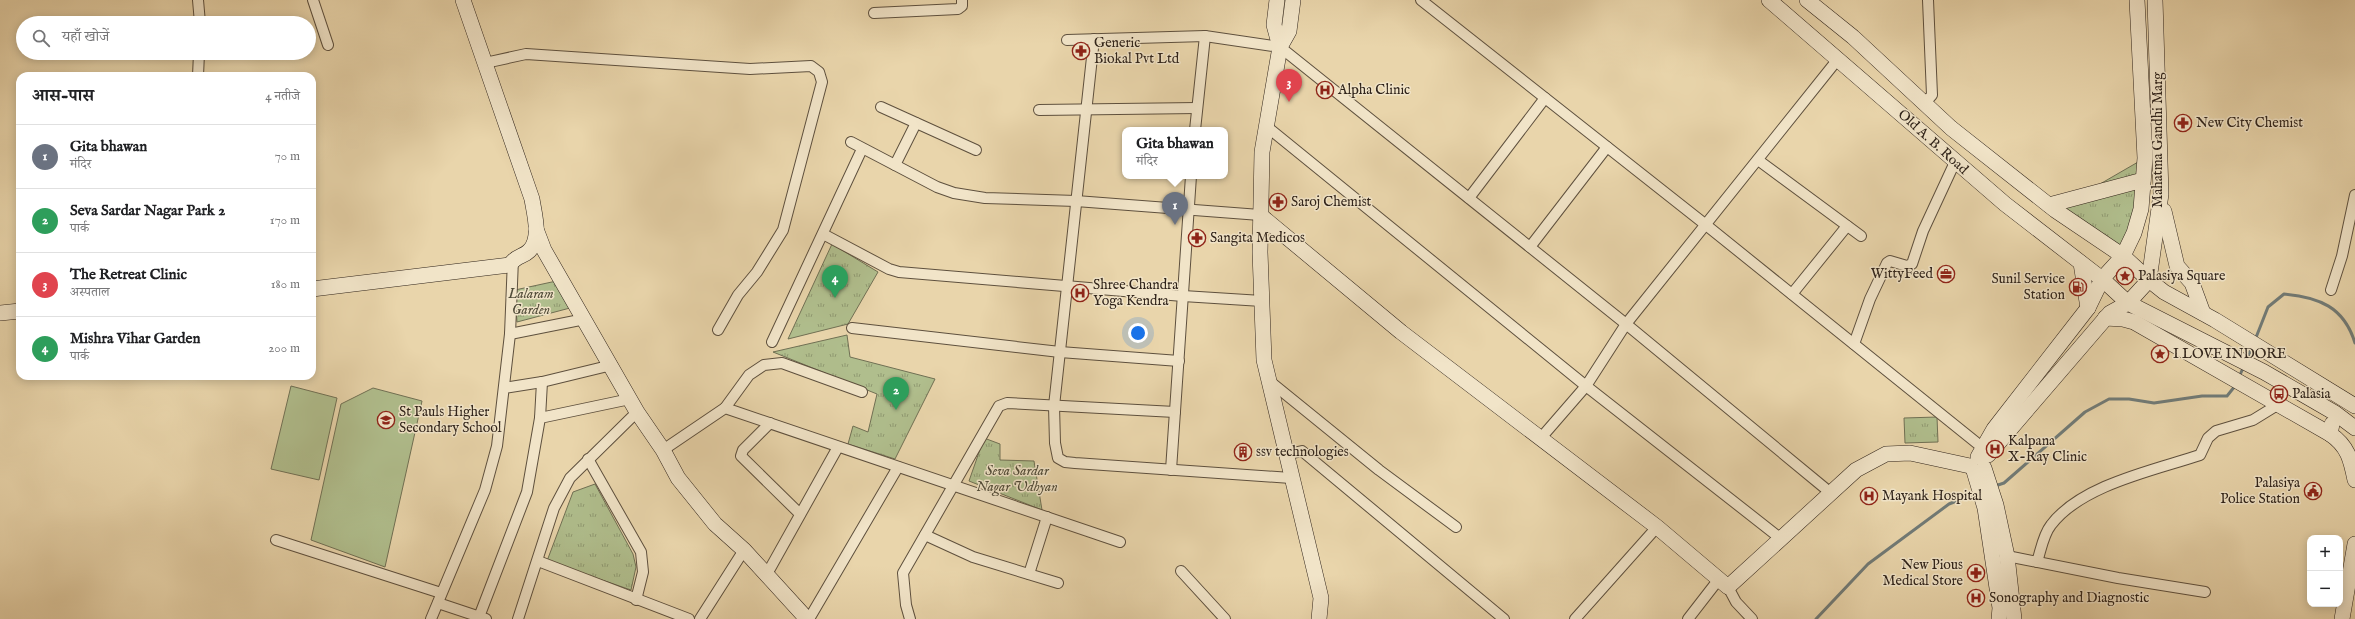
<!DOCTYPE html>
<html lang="hi">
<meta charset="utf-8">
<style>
body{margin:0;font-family:"IM FELL English","Noto Serif Devanagari",serif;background:#f6f6f6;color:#202124}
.controls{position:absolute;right:12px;bottom:12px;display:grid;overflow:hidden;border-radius:8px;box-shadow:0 2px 10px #0003}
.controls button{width:36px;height:36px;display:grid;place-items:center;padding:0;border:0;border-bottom:1px solid #e0e0e0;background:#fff;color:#202124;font:20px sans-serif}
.you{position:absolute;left:1138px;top:333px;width:14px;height:14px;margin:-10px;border:3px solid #fff;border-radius:50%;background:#1a73e8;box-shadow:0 0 0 6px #1a73e833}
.badge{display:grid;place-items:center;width:26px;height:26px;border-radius:50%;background:#7c3aed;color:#fff;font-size:13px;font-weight:700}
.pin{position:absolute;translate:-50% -33px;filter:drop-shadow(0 1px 2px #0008)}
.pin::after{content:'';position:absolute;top:21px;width:14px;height:12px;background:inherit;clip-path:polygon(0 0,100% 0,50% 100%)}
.popup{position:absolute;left:1122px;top:127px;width:106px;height:52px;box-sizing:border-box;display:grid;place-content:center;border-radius:8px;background:#fff;filter:drop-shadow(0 1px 3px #0005);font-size:13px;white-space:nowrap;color:#757577}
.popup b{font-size:15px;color:#202124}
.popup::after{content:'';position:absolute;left:50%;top:100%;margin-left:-8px;border:8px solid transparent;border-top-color:#fff}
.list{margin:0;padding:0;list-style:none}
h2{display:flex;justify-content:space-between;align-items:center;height:52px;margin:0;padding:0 16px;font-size:17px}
h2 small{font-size:13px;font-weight:400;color:#757577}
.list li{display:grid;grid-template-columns:26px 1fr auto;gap:12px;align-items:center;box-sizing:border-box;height:64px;padding:0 16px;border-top:1px solid #e0e0e0}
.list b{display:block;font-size:15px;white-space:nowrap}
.list p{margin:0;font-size:13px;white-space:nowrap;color:#757577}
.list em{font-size:13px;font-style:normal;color:#757577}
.icon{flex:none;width:22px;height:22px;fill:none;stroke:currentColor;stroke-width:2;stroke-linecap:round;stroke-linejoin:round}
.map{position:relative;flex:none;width:2355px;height:619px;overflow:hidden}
.search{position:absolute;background:#fff;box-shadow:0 2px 10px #0003;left:16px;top:16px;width:300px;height:44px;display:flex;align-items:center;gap:10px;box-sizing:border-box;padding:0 14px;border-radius:22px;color:#757577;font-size:15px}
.panel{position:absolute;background:#fff;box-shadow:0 2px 10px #0003;left:16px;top:72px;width:300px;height:308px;border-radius:12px}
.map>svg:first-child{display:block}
</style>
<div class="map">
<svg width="2355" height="619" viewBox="0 0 2355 619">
<defs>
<pattern id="park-tufts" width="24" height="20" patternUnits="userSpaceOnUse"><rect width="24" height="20" fill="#b0be8d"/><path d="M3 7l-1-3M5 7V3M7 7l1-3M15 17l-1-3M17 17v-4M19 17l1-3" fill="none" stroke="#909a72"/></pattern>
</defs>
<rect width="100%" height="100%" fill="#e9d5ab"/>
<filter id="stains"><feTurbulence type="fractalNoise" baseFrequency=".005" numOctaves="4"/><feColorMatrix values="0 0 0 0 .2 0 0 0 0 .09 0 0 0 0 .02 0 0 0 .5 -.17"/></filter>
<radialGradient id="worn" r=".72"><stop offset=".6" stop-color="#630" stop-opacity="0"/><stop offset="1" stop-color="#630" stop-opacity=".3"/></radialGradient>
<g fill="url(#park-tufts)" stroke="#707054">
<polygon points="2145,158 2123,256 2055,210"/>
<polygon points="832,244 878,272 848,324 788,339"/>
<polygon points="561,280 570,308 517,322 515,290"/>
<polygon points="847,335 850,357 935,379 895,459 848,444 853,426 868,432 877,394 773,352"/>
<polygon points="1937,417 1938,442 1905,443 1904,418"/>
<polygon points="984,438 1000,444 1000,460 1034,461 1042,510 969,481"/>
<polygon points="595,484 633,554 636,567 631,590 547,561 573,492"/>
</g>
<g fill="#b0be8d" stroke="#707054">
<polygon points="291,386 337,398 319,480 271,469"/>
<polygon points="373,388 422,401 385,567 311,540 341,404"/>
</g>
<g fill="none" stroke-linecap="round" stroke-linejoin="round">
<g stroke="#717b77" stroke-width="3">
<path d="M2255 340 2268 307 2284 294C2319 297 2344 307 2355 343"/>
<polyline points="2247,359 2252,347"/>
<polyline points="2239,377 2244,366"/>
<polyline points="1995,486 2004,483 2085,412 2109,399 2129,399 2154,403 2202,396 2227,396 2235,386"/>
<polyline points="1816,619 1868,564 1949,504 1977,493"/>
</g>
<defs>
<g id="street">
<polyline points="198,0 200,23"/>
<polyline points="313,0 328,45"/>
<polyline points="1421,0 1706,225 1983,448"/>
<polyline points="874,13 958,9 962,6 962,0"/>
<polyline points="1094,39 1054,406 1055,443 1058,458 1065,462 1075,463 1291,478"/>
<polyline points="1067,40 1205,36 1280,47 1626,324 1832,494"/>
<polyline points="485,63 526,54 750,69 811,66 819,72 822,82 783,230 757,272 738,295 718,330"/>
<polyline points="198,76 199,53"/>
<polyline points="1925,103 1932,95 1928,0"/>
<polyline points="881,107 976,150"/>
<polyline points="1039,110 1197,108"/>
<polyline points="1266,126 1586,386 1780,538"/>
<polyline points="1195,130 1205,36"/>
<polyline points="851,142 937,187 954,193 985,198 1076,201 1260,215"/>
<polyline points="1758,160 1861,236"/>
<polyline points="895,165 916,123"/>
<polyline points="1469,198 1545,98"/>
<polyline points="823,234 889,269 899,272 1183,296 1262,301"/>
<polyline points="1530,247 1607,147"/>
<polyline points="2331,290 2342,256 2355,195"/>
<polyline points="1792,294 1847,226"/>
<polyline points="852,328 1060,352 1179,361"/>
<polyline points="510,334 585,319"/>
<polyline points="772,342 862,149"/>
<polyline points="1854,344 1870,299 1887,263 1890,261 1907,266 1912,264 1923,231 1955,162"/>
<polyline points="1268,380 1379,470 1456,527"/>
<polyline points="504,388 542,382 612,365"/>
<polyline points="725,408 749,375 764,365 782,363 862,392"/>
<polyline points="540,418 542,382"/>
<polyline points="770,423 743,450 741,456 800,514"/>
<polyline points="1540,439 1586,386 1626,324 1838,59"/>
<polyline points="663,450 725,408 1120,542"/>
<polyline points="1285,455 1302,451 1504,619"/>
<polyline points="588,459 641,552 643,572 636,600"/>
<polyline points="1171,470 1191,176"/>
<polyline points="925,535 973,557 1058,583"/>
<polyline points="276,540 441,593"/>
<polyline points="2007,556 2118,578 2205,592"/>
<polyline points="538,561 689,619"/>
<path d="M2037 562C2041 550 2043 535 2051 525 2081 485 2155 470 2200 455L2208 438 2216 431 2253 420 2279 404"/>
<polyline points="1181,571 1225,619"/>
<polyline points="767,574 838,447"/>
<polyline points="1029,574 1047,517"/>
<polyline points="1728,587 1736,602 1752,619"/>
<polyline points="438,603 486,619"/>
<polyline points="479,617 527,492 540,418 630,399"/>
<polyline points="431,619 485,490 497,446 510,334 513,259"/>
<polyline points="518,619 554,508 570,478 637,412"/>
<polyline points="700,619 744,550"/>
<polyline points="809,619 898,467"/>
<polyline points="910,619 906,605 903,573 999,406 1007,403 1175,412"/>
<polyline points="1575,619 1657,527"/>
<polyline points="1688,619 1719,579"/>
</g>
<g id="secondary">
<polyline points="1277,0 1274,25 1280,47"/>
<polyline points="1293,0 1289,31 1280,47 1262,152 1260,252 1264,360 1321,598 1319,619"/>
<polyline points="1769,0 2005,204 2102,279 2088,308 1994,429 1978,457"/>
<polyline points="1807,0 1853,37 1951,128 2055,210 2123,256 2134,233 2141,209 2145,158 2137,0"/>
<polyline points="2155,0 2161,194 2149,280 2164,292 2215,320 2355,406"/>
<polyline points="2049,205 2143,180"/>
<polyline points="2164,211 2177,266 2192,283 2203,313"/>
<polyline points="1260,215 1401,332 1657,527 1728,587 1856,470 1886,454 1910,453 1970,466"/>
<polyline points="536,229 544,250 637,412 663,450 678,478 715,524 744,550 807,619"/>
<polyline points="2081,263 2088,308"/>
<path d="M312 289 510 265C515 256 523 257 529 251 542 239 534 213 532 199L463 0"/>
<polyline points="0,313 20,311"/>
<polyline points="2105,318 2123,319 2134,322 2330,434"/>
<path d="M2332 424 2330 434C2348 446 2351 460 2355 480"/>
<polyline points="1988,455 2110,313 2128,303 2149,280 2123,256 2102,279 2128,303 2264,372 2335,413 2355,428"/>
<polyline points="1984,468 1996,505 2007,556 2014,619"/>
<polyline points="1974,471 1985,508 2000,608 1999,619"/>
<polyline points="2342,619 2355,544"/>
</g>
</defs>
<use href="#street" stroke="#5e503e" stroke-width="12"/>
<use href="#secondary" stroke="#2f231a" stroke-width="16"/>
<use href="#street" stroke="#f1e4c8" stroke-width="10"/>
<use href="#secondary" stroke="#f1e4c8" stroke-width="15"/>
</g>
<defs>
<symbol id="pharmacy-ring" viewBox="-11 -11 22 22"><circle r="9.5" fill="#f1e4c8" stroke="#8f2418" stroke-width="1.5"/><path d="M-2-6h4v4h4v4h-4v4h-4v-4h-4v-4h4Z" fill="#8f2418"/></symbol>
<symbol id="hospital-ring" viewBox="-11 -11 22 22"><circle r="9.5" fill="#f1e4c8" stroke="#8f2418" stroke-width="1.5"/><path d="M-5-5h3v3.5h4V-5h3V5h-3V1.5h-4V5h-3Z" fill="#8f2418"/></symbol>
<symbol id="office-ring" viewBox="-11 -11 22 22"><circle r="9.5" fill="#f1e4c8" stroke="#8f2418" stroke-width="1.5"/><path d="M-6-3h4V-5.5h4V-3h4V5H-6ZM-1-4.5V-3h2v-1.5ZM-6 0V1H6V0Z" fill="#8f2418"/></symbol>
<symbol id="sight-ring" viewBox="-11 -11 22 22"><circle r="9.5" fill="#f1e4c8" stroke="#8f2418" stroke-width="1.5"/><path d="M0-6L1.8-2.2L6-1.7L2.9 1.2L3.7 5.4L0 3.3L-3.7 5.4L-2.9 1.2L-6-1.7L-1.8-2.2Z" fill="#8f2418"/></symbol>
<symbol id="fuel-ring" viewBox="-11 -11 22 22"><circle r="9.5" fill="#f1e4c8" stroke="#8f2418" stroke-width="1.5"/><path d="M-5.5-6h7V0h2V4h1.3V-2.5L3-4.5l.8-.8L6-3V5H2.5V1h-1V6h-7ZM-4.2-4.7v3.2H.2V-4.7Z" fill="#8f2418"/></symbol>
<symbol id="bus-ring" viewBox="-11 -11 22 22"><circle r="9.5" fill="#f1e4c8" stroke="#8f2418" stroke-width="1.5"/><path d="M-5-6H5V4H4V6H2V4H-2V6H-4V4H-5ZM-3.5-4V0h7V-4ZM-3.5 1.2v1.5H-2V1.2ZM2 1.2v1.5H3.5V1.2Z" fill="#8f2418"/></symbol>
<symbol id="school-ring" viewBox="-11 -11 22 22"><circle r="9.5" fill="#f1e4c8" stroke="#8f2418" stroke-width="1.5"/><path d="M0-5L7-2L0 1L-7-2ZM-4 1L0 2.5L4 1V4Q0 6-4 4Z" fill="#8f2418"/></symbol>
<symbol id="building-ring" viewBox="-11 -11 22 22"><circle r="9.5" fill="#f1e4c8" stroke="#8f2418" stroke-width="1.5"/><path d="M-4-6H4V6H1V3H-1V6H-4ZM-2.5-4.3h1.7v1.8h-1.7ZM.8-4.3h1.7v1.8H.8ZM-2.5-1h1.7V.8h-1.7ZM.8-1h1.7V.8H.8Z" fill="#8f2418"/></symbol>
<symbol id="civic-ring" viewBox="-11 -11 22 22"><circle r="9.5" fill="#f1e4c8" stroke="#8f2418" stroke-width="1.5"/><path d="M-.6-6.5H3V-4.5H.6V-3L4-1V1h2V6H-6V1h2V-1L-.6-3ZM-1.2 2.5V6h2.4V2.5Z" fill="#8f2418"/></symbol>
</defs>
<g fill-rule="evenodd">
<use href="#pharmacy-ring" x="1071" y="41" width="20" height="20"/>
<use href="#hospital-ring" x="1315" y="80" width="20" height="20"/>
<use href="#pharmacy-ring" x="2173" y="113" width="20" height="20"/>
<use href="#pharmacy-ring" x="1268" y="192" width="20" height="20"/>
<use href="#pharmacy-ring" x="1187" y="228" width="20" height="20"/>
<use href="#office-ring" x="1936" y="264" width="20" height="20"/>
<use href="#sight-ring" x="2115" y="266" width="20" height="20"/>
<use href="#fuel-ring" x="2068" y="277" width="20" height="20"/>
<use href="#hospital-ring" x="1070" y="283" width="20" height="20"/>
<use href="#sight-ring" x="2150" y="344" width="20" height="20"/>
<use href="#bus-ring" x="2269" y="384" width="20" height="20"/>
<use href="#school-ring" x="376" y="410" width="20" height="20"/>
<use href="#hospital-ring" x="1985" y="439" width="20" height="20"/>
<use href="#building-ring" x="1233" y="442" width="20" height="20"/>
<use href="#civic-ring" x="2303" y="481" width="20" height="20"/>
<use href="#hospital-ring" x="1859" y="486" width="20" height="20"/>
<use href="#pharmacy-ring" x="1966" y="563" width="20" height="20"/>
<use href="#hospital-ring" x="1966" y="588" width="20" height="20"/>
</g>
<g text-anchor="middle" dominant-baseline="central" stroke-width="3" stroke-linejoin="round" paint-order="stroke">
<g font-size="14" fill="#2f231a" stroke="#f1e4c8" text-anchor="start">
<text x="1094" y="43">Generic<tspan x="1094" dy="16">Biokal Pvt Ltd</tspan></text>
<text x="1338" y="90">Alpha Clinic</text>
<text x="2196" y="123">New City Chemist</text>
<text x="1291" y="202">Saroj Chemist</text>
<text x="1210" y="238">Sangita Medicos</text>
<text x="1933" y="274" text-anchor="end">WittyFeed</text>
<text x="2138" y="276">Palasiya Square</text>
<text x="2065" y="279" text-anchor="end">Sunil Service<tspan x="2065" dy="16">Station</tspan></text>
<text x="1093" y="285">Shree Chandra<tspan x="1093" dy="16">Yoga Kendra</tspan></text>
<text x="2173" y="354">I LOVE INDORE</text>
<text x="2292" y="394">Palasia</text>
<text x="399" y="412">St Pauls Higher<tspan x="399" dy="16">Secondary School</tspan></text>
<text x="2008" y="441">Kalpana<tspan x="2008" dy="16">X-Ray Clinic</tspan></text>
<text x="1256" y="452">ssv technologies</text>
<text x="2300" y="483" text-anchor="end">Palasiya<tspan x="2300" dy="16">Police Station</tspan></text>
<text x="1882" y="496">Mayank Hospital</text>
<text x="1963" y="565" text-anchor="end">New Pious<tspan x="1963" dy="16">Medical Store</tspan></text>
<text x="1989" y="598">Sonography and Diagnostic</text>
</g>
<g font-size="14" fill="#2f231a" stroke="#f1e4c8">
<text transform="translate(2158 140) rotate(-90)">Mahatma Gandhi Marg</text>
<text transform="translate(1933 142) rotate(42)">Old A. B. Road</text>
</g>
<g font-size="14" font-style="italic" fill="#4f4a37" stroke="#f1e4c8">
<text x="531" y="294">Lalaram<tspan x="531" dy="16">Garden</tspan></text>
<text x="1017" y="471">Seva Sardar<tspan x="1017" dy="16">Nagar Udhyan</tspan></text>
</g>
</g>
<rect width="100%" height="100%" filter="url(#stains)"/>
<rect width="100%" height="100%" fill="url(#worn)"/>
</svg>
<div class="controls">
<button>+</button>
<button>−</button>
</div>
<div class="you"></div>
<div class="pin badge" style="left:1175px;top:225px;background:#6b7280">1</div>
<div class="popup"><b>Gita bhawan</b>मंदिर</div>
<div class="pin badge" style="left:896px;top:410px;background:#2e9e5b">2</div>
<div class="pin badge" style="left:1289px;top:102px;background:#e0444e">3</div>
<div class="pin badge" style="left:835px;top:298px;background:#2e9e5b">4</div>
<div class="search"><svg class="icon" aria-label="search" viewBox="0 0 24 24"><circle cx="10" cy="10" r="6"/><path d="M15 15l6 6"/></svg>यहाँ खोजें</div>
<section class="panel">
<h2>आस-पास<small>4 नतीजे</small></h2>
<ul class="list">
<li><span class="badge" style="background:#6b7280">1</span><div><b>Gita bhawan</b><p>मंदिर</p></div><em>70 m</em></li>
<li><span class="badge" style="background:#2e9e5b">2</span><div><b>Seva Sardar Nagar Park 2</b><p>पार्क</p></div><em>170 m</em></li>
<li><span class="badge" style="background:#e0444e">3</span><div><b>The Retreat Clinic</b><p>अस्पताल</p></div><em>180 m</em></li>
<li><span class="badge" style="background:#2e9e5b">4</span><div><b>Mishra Vihar Garden</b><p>पार्क</p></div><em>200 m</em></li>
</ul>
</section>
</div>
